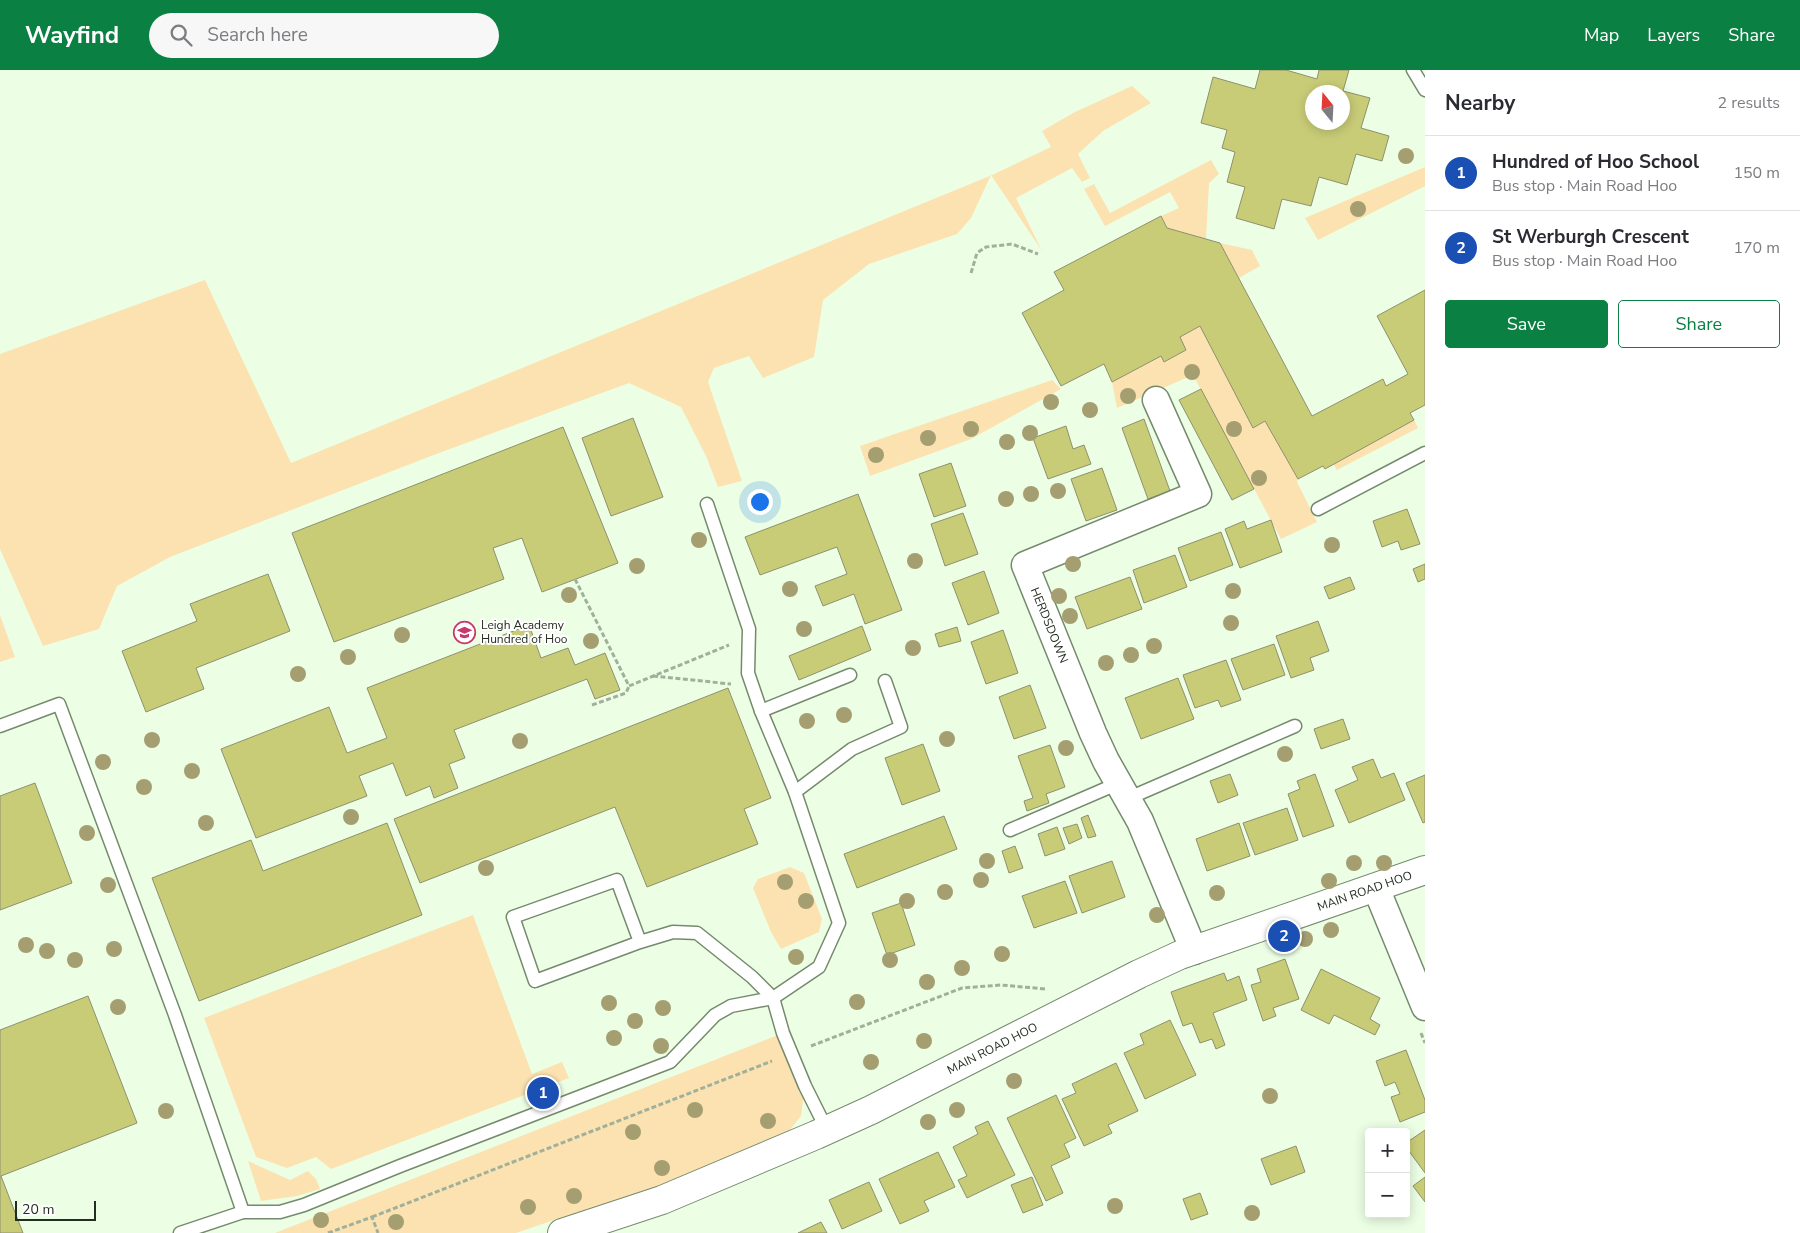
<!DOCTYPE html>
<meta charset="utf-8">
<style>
body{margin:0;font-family:"Nunito Sans",sans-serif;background:#f7f7f7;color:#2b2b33}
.controls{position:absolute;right:15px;bottom:15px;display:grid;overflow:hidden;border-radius:5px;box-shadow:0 2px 12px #0003}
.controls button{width:45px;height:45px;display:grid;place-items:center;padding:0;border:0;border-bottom:1px solid #e1e1e2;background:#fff;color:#2b2b33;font:25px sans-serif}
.compass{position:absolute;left:1305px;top:15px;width:45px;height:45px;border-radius:50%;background:#fff;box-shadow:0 2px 12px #0003;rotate:342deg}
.scale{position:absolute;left:15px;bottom:12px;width:81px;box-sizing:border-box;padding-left:5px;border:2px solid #242d21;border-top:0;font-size:14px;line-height:18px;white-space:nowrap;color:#242d21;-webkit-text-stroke:4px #fff;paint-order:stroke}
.you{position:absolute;left:759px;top:431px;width:18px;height:18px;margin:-12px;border:4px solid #fff;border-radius:50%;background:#1a73e8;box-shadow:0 0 0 8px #1a73e833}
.badge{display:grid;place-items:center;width:32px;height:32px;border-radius:50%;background:#0b8043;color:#fff;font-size:16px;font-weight:700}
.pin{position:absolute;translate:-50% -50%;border:2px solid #fff;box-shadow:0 1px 5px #0006}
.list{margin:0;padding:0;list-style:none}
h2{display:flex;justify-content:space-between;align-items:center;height:65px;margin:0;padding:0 20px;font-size:21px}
h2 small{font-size:16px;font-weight:400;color:#7c7c81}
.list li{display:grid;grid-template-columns:32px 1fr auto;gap:15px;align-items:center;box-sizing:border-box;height:75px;padding:0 20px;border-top:1px solid #e1e1e2}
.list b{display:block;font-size:19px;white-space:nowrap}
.list p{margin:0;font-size:16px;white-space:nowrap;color:#7c7c81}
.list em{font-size:16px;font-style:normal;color:#7c7c81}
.actions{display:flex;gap:10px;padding:15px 20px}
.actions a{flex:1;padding:11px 0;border:1px solid #0b8043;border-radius:5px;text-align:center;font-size:18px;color:#0b8043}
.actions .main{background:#0b8043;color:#fff}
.icon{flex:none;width:28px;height:28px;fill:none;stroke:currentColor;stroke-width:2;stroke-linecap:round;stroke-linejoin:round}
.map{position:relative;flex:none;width:1425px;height:1163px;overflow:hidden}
header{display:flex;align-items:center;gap:30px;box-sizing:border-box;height:70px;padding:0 25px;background:#0b8043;color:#fff}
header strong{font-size:24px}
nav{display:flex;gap:28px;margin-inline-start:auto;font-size:18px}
.search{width:350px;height:45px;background:#f7f7f7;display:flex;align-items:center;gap:12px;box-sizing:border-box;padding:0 18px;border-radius:28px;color:#7c7c81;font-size:19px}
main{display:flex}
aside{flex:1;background:#fff}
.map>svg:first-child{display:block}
</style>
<header>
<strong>Wayfind</strong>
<div class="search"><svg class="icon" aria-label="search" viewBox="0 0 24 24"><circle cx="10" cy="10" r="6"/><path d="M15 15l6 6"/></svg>Search here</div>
<nav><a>Map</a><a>Layers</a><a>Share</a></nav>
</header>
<main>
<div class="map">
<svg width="1425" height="1163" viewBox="0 0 1425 1163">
<rect width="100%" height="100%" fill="#ecffe5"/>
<g fill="#fbe2b0">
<polygon points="1132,16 1151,33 1103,61 1078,84 1090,108 1082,112 1072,98 1016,128 1042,181 991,105 971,148 957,164 869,194 823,230 814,287 763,308 749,286 714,298 708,312 742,411 718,417 706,386 681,337 629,313 431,386 170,487 117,516 99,559 43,576 0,479 0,284 205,210 291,393 992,105 1051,77 1042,61 1075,42"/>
<polygon points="1211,90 1219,104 1209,113 1206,169 1167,158 1161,146 1179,138 1170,122 1105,156 1084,119 1094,114 1110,143"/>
<polygon points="1425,97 1425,116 1318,170 1305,148"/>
<polygon points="1220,173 1252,180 1260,196 1239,208"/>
<polygon points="1200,256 1253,357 1265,351 1298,409 1297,412 1317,452 1281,469 1193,305 1117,338 1112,312 1161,286 1165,292 1186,280 1180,267"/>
<polygon points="1052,310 1061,319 971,369 870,406 860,376"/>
<polygon points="1414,350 1418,358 1337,400 1333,394"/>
<polygon points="0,545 15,587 0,592"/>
<polygon points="790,797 804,803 822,849 819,862 781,879 771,862 753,818 758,809"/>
<polygon points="473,845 532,1004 562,992 569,1008 331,1099 316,1087 287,1098 256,1087 204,948"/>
<polygon points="783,963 805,1016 801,1046 788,1062 633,1130 563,1147 516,1163 275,1163"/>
<polygon points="248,1091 290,1110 308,1101 316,1109 320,1119 297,1126 261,1131"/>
</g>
<g fill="#c9cc77" stroke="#8e906e" fill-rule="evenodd">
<path d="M1260 0H1286L1317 9 1319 0H1349L1343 21 1370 28 1361 58 1389 66 1382 91 1356 84 1347 115 1319 107 1311 136 1282 129 1274 159 1236 148 1245 117 1227 112 1235 82 1222 78 1227 60 1201 53 1213 7 1255 19ZM1312 22H1342V52H1312Z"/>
<polygon points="1161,146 1167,158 1220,173 1312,346 1383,309 1386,316 1408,304 1377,246 1425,220 1425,335 1410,343 1414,350 1325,399 1323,396 1298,409 1265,351 1253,358 1200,256 1180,267 1186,280 1164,292 1161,286 1112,312 1104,294 1061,316 1022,243 1064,220 1054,202"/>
<polygon points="1201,319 1254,419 1232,430 1179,330"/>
<polygon points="633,348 663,427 611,446 582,368"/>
<polygon points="1144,349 1170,421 1148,429 1122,358"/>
<polygon points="1066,356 1073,379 1084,375 1091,394 1048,409 1033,368"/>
<polygon points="563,357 618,493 542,522 522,468 493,478 504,509 334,572 292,463"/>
<polygon points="951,393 966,436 934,447 919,404"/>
<polygon points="1102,398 1117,440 1086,451 1071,409"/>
<polygon points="858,424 902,540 865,554 854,524 823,536 815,516 847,504 837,477 760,505 745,467"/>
<polygon points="1407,439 1420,474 1401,480 1398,471 1382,477 1373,451"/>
<polygon points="963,443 978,484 945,496 931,454"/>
<polygon points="1271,450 1282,482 1240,498 1225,459 1244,451 1247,459"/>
<polygon points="1221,462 1233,495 1190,511 1178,478"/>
<polygon points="1175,485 1187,517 1144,533 1133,500"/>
<polygon points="1425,494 1425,509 1418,512 1413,499"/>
<polygon points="984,501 999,543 968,555 952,513"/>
<polygon points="268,504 290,561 196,598 204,619 146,642 122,581 197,551 190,534"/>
<polygon points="1130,507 1142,539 1087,559 1075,527"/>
<polygon points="1350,507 1355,519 1329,529 1324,517"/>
<polygon points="1318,551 1329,581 1310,588 1314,600 1291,608 1276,566"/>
<polygon points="529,555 541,588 568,578 575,595 605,583 620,620 595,629 587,609 454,660 465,688 449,694 458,718 434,728 430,716 406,726 393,693 359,706 367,726 256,768 221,679 329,637 347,683 387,668 367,618"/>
<polygon points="862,556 871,580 799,610 789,586"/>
<polygon points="957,557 961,571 939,577 935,564"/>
<polygon points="1003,560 1018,603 986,614 971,572"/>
<polygon points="1274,574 1285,605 1243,620 1231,589"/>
<polygon points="1226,590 1241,630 1221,637 1218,630 1195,638 1183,605"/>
<polygon points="1178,608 1194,649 1141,669 1125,628"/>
<polygon points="1030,615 1046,658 1014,669 999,627"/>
<polygon points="728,618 771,728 744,739 758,774 647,817 615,737 420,813 394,749"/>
<polygon points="1343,649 1350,669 1321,679 1314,659"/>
<polygon points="923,674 940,721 902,735 885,688"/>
<polygon points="1050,675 1065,717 1046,724 1049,733 1027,741 1024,731 1033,728 1018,686"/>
<polygon points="1373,689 1381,708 1394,703 1405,730 1349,753 1335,720 1358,710 1352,697"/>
<polygon points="1230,704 1238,725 1218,733 1210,711"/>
<polygon points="1315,704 1334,756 1303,767 1288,724 1300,719 1297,711"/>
<polygon points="1425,705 1425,752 1423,753 1406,713"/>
<polygon points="35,713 72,813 0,840 0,726"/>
<polygon points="1287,738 1298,770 1255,785 1243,753"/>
<polygon points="1088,745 1096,766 1088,768 1081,748"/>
<polygon points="944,746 957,779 857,818 844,784"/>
<polygon points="387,753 422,845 199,931 152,808 251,770 263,801"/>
<polygon points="1239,753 1250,786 1207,801 1196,769"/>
<polygon points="1077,754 1082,768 1069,774 1063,758"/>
<polygon points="1057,757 1065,779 1045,786 1038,764"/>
<polygon points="1015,776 1023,798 1009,803 1002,781"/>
<polygon points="1112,791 1125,827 1082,843 1069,806"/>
<polygon points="1065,811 1077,843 1034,858 1022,826"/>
<polygon points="901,833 915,875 887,885 872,843"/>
<polygon points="1285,889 1299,929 1273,938 1276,946 1263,951 1251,915 1261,912 1257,899"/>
<polygon points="1321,899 1380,928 1370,949 1380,955 1375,965 1334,945 1329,954 1301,940"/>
<polygon points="1224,903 1227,911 1239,906 1247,930 1213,943 1225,975 1216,979 1212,969 1200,973 1192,953 1183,956 1171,922"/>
<polygon points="88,926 137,1053 1,1106 23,1163 0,1163 0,960"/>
<polygon points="1170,950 1196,1005 1145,1029 1124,983 1144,974 1140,964"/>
<polygon points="1406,980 1425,1030 1425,1042 1400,1052 1391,1027 1400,1024 1395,1012 1385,1016 1376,991"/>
<polygon points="1116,993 1138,1041 1108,1055 1112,1063 1084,1076 1062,1029 1076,1023 1072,1014"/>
<polygon points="1056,1025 1076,1068 1064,1074 1070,1087 1051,1096 1063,1123 1046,1131 1007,1048"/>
<polygon points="988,1051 1015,1105 967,1128 958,1110 967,1106 953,1077 978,1064 975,1057"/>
<polygon points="1425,1060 1425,1103 1406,1077 1406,1073"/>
<polygon points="1296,1076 1305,1102 1271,1115 1261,1089"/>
<polygon points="938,1082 955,1117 924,1131 929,1141 900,1154 879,1109"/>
<polygon points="1032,1107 1043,1135 1023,1143 1011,1115"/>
<polygon points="1425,1107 1425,1132 1413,1116"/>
<polygon points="869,1112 882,1141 842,1159 829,1130"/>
<polygon points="1200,1123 1208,1144 1191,1150 1183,1129"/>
<polygon points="821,1152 827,1163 798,1163"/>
</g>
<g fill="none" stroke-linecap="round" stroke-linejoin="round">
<defs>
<g id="service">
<polyline points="1413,0 1425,20"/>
<polyline points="1318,439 1425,383"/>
<polyline points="761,641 850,605"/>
<polyline points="0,656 59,634 175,945 243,1142"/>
<polyline points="795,722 852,679 901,657 885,611"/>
<polyline points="1129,728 1295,656"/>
<polyline points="1010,760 1119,713"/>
<polyline points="640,872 617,810 513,847 535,911 640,872 673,862 697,863 752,907 773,928 783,963 805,1016 827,1060"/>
<polyline points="180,1163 243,1142 280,1142 304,1135 400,1096 670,992 715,945 731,936 773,928 819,897 839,853 795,722 761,641 748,603 749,559 707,434"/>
</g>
<g id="minor">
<path id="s1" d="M1156 330 1198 424 1025 495 1093 663 1106 691 1140 751 1194 881"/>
<polyline points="1376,818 1425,937"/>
</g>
<g id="tertiary">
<path id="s2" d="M562 1163 662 1130 816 1065 871 1040 1139 904 1180 885 1425 800"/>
</g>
</defs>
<use href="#service" stroke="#758a6d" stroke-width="15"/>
<use href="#minor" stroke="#758a6d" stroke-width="29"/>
<use href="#tertiary" stroke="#758a6d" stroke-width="30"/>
<g stroke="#a1b09b" stroke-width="3" stroke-dasharray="5 2.5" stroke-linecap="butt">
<polyline points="971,203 977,183 986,177 1012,174 1038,184"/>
<polyline points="575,509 629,616 729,575"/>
<polyline points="653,606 731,614"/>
<polyline points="592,635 626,623 629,616"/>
<polyline points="1421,963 1425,973"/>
<polyline points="811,976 962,918 1001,915 1046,919"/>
<polyline points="372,1147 772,991"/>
<polyline points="328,1163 372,1147 378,1163"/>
</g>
<use href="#service" stroke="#fff" stroke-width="12"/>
<use href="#minor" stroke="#fff" stroke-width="26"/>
<use href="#tertiary" stroke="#fff" stroke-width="28"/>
</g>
<g fill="#a49e71">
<circle cx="1406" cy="86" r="8"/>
<circle cx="1358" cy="139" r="8"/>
<circle cx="1192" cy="302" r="8"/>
<circle cx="1128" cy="326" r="8"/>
<circle cx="1051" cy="332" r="8"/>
<circle cx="1090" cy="340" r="8"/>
<circle cx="971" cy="359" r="8"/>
<circle cx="1234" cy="359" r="8"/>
<circle cx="1030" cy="363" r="8"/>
<circle cx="928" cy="368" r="8"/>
<circle cx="1007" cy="372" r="8"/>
<circle cx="876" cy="385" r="8"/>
<circle cx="1259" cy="408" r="8"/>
<circle cx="1058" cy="421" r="8"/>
<circle cx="1031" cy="424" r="8"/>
<circle cx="1006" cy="429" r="8"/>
<circle cx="699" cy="470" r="8"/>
<circle cx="1332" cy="475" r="8"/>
<circle cx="915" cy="491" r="8"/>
<circle cx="1073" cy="494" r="8"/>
<circle cx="637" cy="496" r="8"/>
<circle cx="790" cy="519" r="8"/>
<circle cx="1233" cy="521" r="8"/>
<circle cx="569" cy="525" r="8"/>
<circle cx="1059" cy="526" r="8"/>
<circle cx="1070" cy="546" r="8"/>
<circle cx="1231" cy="553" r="8"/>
<circle cx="804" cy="559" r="8"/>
<circle cx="402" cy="565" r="8"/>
<circle cx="591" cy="571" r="8"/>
<circle cx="1154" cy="576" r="8"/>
<circle cx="913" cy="578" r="8"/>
<circle cx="1131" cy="585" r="8"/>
<circle cx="348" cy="587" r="8"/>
<circle cx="1106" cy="593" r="8"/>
<circle cx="298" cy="604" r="8"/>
<circle cx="844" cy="645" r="8"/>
<circle cx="807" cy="651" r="8"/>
<circle cx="947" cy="669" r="8"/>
<circle cx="152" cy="670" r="8"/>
<circle cx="520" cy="671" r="8"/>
<circle cx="1066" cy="678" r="8"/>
<circle cx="1285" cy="684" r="8"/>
<circle cx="103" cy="692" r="8"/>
<circle cx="192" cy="701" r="8"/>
<circle cx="144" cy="717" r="8"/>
<circle cx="351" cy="747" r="8"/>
<circle cx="206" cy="753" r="8"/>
<circle cx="87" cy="763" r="8"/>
<circle cx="987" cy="791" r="8"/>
<circle cx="1354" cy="793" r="8"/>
<circle cx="1384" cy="793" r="8"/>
<circle cx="486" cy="798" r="8"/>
<circle cx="981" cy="810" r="8"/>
<circle cx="1329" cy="811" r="8"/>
<circle cx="785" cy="812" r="8"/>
<circle cx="108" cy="815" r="8"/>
<circle cx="945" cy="822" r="8"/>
<circle cx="1217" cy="823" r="8"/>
<circle cx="806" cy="831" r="8"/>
<circle cx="907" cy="831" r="8"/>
<circle cx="1157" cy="845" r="8"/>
<circle cx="1331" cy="860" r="8"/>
<circle cx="1305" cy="869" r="8"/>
<circle cx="26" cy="875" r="8"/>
<circle cx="114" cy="879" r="8"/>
<circle cx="47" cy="881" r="8"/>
<circle cx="1002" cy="884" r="8"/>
<circle cx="796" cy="887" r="8"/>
<circle cx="75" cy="890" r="8"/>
<circle cx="890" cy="890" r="8"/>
<circle cx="962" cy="898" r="8"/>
<circle cx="927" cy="912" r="8"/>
<circle cx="857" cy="932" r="8"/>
<circle cx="609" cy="933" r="8"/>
<circle cx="118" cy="937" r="8"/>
<circle cx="663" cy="938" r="8"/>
<circle cx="635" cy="951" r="8"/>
<circle cx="614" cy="968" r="8"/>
<circle cx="924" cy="971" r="8"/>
<circle cx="661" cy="976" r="8"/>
<circle cx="871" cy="992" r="8"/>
<circle cx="1014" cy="1011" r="8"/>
<circle cx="1270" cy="1026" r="8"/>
<circle cx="695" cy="1040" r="8"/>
<circle cx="957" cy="1040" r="8"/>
<circle cx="166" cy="1041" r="8"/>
<circle cx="768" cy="1051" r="8"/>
<circle cx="928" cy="1052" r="8"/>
<circle cx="633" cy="1062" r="8"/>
<circle cx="662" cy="1098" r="8"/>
<circle cx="574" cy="1126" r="8"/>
<circle cx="1115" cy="1136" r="8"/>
<circle cx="528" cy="1137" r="8"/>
<circle cx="1252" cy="1143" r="8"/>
<circle cx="321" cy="1150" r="8"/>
<circle cx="396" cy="1152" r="8"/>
</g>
<defs>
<symbol id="school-ring" viewBox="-11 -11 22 22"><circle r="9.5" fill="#fff" stroke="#c6396a" stroke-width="1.5"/><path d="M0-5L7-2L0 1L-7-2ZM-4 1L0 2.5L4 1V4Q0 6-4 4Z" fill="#c6396a"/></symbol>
</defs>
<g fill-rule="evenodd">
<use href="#school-ring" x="452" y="550" width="25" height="25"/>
</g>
<g text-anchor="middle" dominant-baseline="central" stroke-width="4" stroke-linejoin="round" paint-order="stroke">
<g font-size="12" fill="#242d21" stroke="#fff" text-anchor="start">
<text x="481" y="555">Leigh Academy<tspan x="481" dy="14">Hundred of Hoo</tspan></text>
</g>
<g font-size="12" fill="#242d21" stroke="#fff">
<text stroke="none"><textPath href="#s1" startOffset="355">HERDSDOWN</textPath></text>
<text stroke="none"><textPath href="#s2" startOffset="874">MAIN ROAD HOO</textPath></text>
<text stroke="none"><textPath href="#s2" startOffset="469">MAIN ROAD HOO</textPath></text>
</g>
</g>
</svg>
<div class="controls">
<button>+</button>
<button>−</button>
</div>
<svg class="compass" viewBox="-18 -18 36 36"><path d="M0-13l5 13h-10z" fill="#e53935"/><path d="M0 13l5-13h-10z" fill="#7c7c81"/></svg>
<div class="scale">20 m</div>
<div class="you"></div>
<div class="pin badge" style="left:543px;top:1023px;background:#1a4fb4">1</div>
<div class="pin badge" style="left:1284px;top:866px;background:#1a4fb4">2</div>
</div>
<aside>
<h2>Nearby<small>2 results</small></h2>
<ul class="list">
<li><span class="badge" style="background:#1a4fb4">1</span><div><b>Hundred of Hoo School</b><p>Bus stop · Main Road Hoo</p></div><em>150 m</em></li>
<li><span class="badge" style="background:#1a4fb4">2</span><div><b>St Werburgh Crescent</b><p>Bus stop · Main Road Hoo</p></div><em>170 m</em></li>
</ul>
<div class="actions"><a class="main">Save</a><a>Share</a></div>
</aside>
</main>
